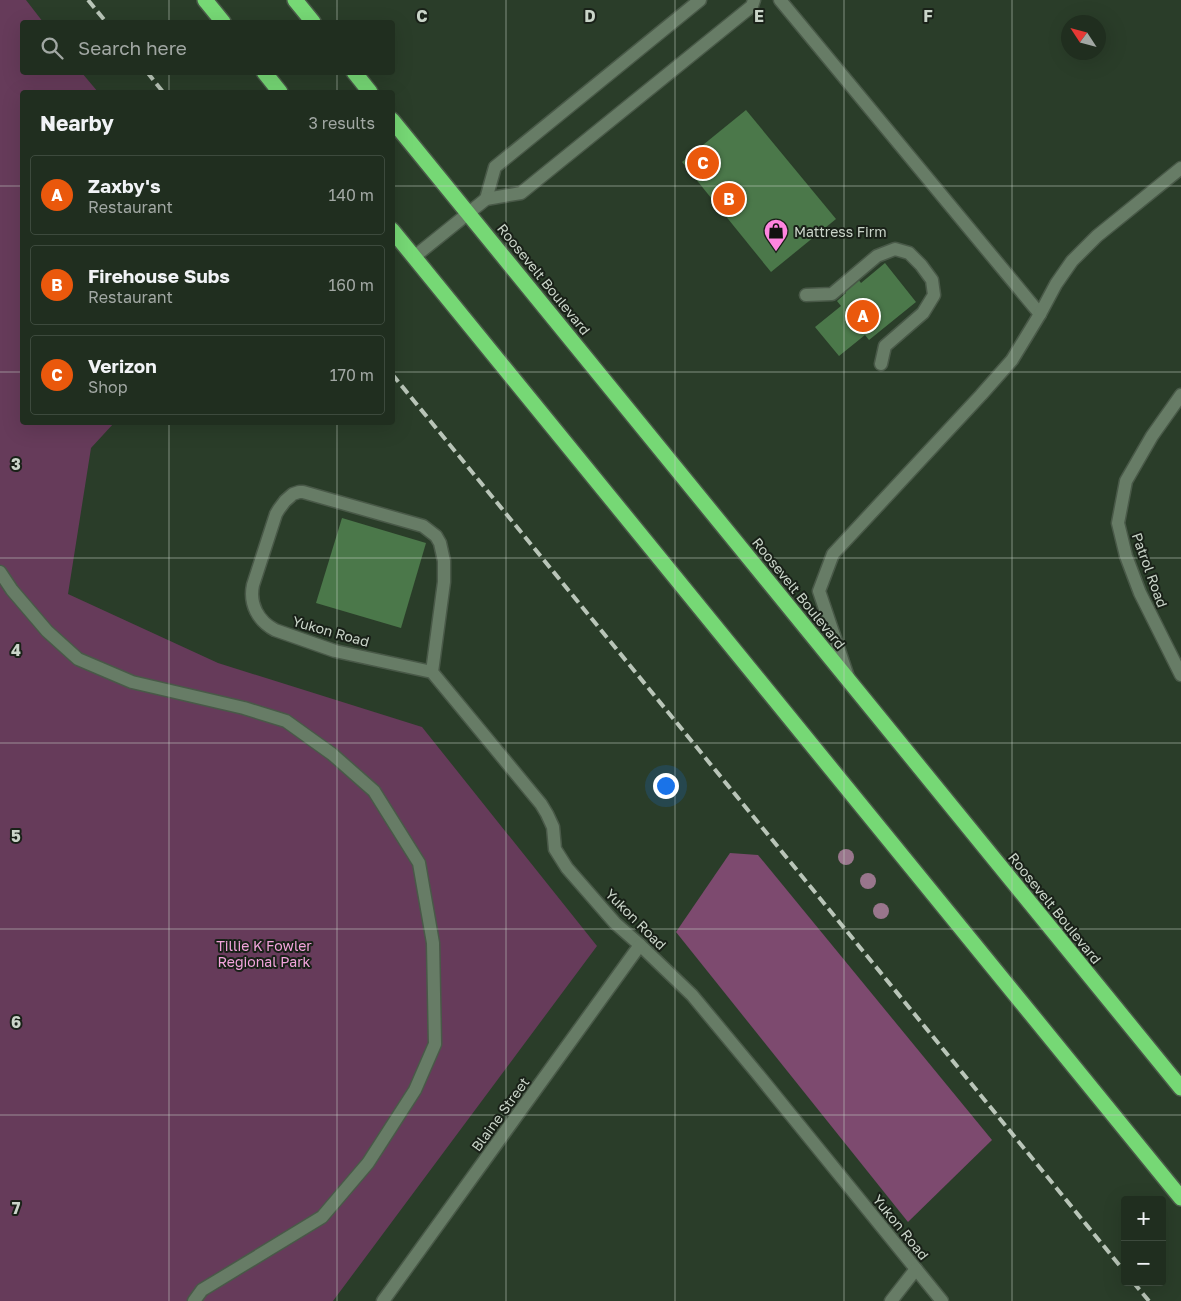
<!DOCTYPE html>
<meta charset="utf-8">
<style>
body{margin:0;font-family:"Golos Text",sans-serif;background:#283628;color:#f1f3f6}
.controls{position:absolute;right:15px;bottom:15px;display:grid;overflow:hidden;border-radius:5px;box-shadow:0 5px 20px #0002}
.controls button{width:45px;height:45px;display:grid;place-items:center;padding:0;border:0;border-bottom:1px solid #3d4a3d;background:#202e1f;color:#f1f3f6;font:25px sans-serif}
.compass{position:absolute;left:1061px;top:15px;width:45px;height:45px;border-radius:50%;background:#202e1f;box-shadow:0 5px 20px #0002;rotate:306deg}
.you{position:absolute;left:665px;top:785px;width:18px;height:18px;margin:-12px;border:4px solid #fff;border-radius:50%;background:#1a73e8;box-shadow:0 0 0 8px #1a73e833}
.badge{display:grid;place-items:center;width:32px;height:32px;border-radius:50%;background:#ea580c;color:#fff;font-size:16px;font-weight:700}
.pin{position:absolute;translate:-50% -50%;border:2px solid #fff;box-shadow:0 1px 5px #0006}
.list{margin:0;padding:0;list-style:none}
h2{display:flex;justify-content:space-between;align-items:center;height:65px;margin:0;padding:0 20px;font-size:21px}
h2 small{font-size:16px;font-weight:400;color:#a2a8a4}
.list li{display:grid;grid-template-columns:32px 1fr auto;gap:15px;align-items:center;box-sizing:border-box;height:80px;margin:0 10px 10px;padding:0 10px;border:1px solid #3d4a3d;border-radius:5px}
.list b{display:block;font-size:19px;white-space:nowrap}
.list p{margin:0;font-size:16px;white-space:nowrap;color:#a2a8a4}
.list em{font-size:16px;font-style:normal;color:#a2a8a4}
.icon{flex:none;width:28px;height:28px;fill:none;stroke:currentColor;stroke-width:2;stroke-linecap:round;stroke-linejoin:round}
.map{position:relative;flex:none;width:1181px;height:1301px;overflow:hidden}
.search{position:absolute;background:#202e1f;box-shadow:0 5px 20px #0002;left:20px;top:20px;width:375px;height:55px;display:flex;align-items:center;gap:12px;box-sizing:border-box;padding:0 18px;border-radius:5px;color:#a2a8a4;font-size:19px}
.panel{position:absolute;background:#202e1f;box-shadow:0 5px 20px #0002;left:20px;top:90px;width:375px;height:335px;border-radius:5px}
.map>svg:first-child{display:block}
</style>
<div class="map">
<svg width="1181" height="1301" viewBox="0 0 1181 1301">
<rect width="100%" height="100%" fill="#2a3d29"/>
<polygon fill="#663b5a" points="0,0 26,0 43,22 22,22 22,72 82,73 98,92 22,92 22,422 114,423 91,448 68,594 218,663 422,727 597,946 333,1301 0,1301"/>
<polygon fill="#7d4a6f" points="730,853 758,855 992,1140 908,1222 676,932"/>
<g fill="#4b784a">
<polygon points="746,110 836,219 771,272 682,162"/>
<polygon points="885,263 916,302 869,340 865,335 839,356 815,327 841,306 837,301 846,293 844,291 858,279 861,283"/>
<polygon points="342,518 426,543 401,628 316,603"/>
</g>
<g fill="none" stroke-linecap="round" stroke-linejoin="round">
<defs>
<g id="minor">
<polyline points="780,0 1040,314"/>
<polyline points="486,199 495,167 700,0"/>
<polyline points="414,257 486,199 521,193 752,6 754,0"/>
<polyline points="806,295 832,294 877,256 895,249 909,253 921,265 932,280 934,295 923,313 885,346 881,364"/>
<polyline points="1181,395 1152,436 1126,481 1118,523 1126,556 1140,593 1181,675"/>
<polyline points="0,572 12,590 47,631 78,659 132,682 244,708 286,721 332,754 374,791 419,863 433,943 435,1044 415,1090 368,1163 322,1217 202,1290 194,1301"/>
<path d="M432 672 444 582V561L440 543 436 536 423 526 303 492H299L293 494 285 501 279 509 276 514 253 585C249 604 258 621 275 630L335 651 432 672 541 804 547 814 553 827 555 849 567 868 615 923 640 945 692 995 756 1072 942 1301"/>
<polyline points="848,677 819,591 833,554 981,395 1012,360 1040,314 1056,284 1072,261 1097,236 1181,168"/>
<polyline points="383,1301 640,945"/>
<polyline points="891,1301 916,1269"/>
</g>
<g id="highway">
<polyline points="205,0 223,22"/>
<polyline points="295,0 313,22"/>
<polyline points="264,72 280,92"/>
<polyline points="354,72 370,92"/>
<polyline points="392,120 1181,1088"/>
<polyline points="392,230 1181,1198"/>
</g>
</defs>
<use href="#minor" stroke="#495948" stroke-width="15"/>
<use href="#highway" stroke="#495948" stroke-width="18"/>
<use href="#minor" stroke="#677c66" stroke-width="12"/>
<use href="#highway" stroke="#76d875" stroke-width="15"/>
<g stroke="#b9c5b8" stroke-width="4" stroke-dasharray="10 5" stroke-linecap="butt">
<polyline points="88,0 106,22"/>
<polyline points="147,72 163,92"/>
<polyline points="392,374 1125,1272"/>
<polyline points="1133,1282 1149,1301"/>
</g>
</g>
<g fill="#99768c">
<circle cx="846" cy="857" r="8"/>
<circle cx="868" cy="881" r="8"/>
<circle cx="881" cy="911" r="8"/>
</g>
<path fill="none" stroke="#cad5c9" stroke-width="1" stroke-opacity="0.55" d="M169 0V22M337 0V22M506 0V1301M675 0V1301M844 0V1301M1012 0V1301M169 72V92M337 72V92M0 186H22M392 186H1181M0 372H22M392 372H1181M169 422V1301M337 422V1301M0 558H1181M0 743H1181M0 929H1181M0 1115H1181"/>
<defs>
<symbol id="shop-pin" viewBox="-11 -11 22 30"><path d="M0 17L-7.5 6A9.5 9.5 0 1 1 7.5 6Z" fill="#fe85df" stroke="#192118"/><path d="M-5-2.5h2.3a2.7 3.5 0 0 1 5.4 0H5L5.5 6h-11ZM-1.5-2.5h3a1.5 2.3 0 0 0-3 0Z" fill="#111"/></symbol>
</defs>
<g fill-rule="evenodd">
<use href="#shop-pin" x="762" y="217" width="28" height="38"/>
</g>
<g text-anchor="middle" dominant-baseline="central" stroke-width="4" stroke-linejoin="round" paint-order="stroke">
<g font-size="14" fill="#cad5c9" stroke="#192118" text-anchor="start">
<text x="794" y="231">Mattress Firm</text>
</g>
<g font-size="14" fill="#cad5c9" stroke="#192118">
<text transform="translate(544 279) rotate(51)">Roosevelt Boulevard</text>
<text transform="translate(1150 570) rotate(70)">Patrol Road</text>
<text transform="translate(799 593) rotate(51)">Roosevelt Boulevard</text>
<text transform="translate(331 631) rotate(16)">Yukon Road</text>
<text transform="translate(1055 908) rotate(51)">Roosevelt Boulevard</text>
<text transform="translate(636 919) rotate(45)">Yukon Road</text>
<text transform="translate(500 1114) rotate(-54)">Blaine Street</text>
<text transform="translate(901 1227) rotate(51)">Yukon Road</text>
</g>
<g font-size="14" fill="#f3a5dd" stroke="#192118">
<text x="264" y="945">Tillie K Fowler<tspan x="264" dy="16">Regional Park</tspan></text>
</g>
</g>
<g font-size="16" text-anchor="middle" font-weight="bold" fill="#cad5c9" stroke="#192118" stroke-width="4" stroke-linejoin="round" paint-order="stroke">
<text x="422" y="22">C</text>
<text x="590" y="22">D</text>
<text x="759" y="22">E</text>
<text x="928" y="22">F</text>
<text x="16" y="470">3</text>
<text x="16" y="656">4</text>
<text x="16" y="842">5</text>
<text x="16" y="1028">6</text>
<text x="16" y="1214">7</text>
</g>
</svg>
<div class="controls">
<button>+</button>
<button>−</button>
</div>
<svg class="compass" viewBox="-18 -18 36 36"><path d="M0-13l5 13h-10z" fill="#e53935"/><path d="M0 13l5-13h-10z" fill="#a2a8a4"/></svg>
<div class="you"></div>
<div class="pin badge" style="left:863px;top:316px">A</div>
<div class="pin badge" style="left:729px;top:199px">B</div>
<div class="pin badge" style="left:703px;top:163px">C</div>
<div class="search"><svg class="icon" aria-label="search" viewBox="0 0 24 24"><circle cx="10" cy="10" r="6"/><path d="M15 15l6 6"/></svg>Search here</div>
<section class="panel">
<h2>Nearby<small>3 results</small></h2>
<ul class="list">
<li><span class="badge">A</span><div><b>Zaxby's</b><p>Restaurant</p></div><em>140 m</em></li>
<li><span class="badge">B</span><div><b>Firehouse Subs</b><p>Restaurant</p></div><em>160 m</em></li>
<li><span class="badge">C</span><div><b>Verizon</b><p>Shop</p></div><em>170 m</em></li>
</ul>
</section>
</div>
